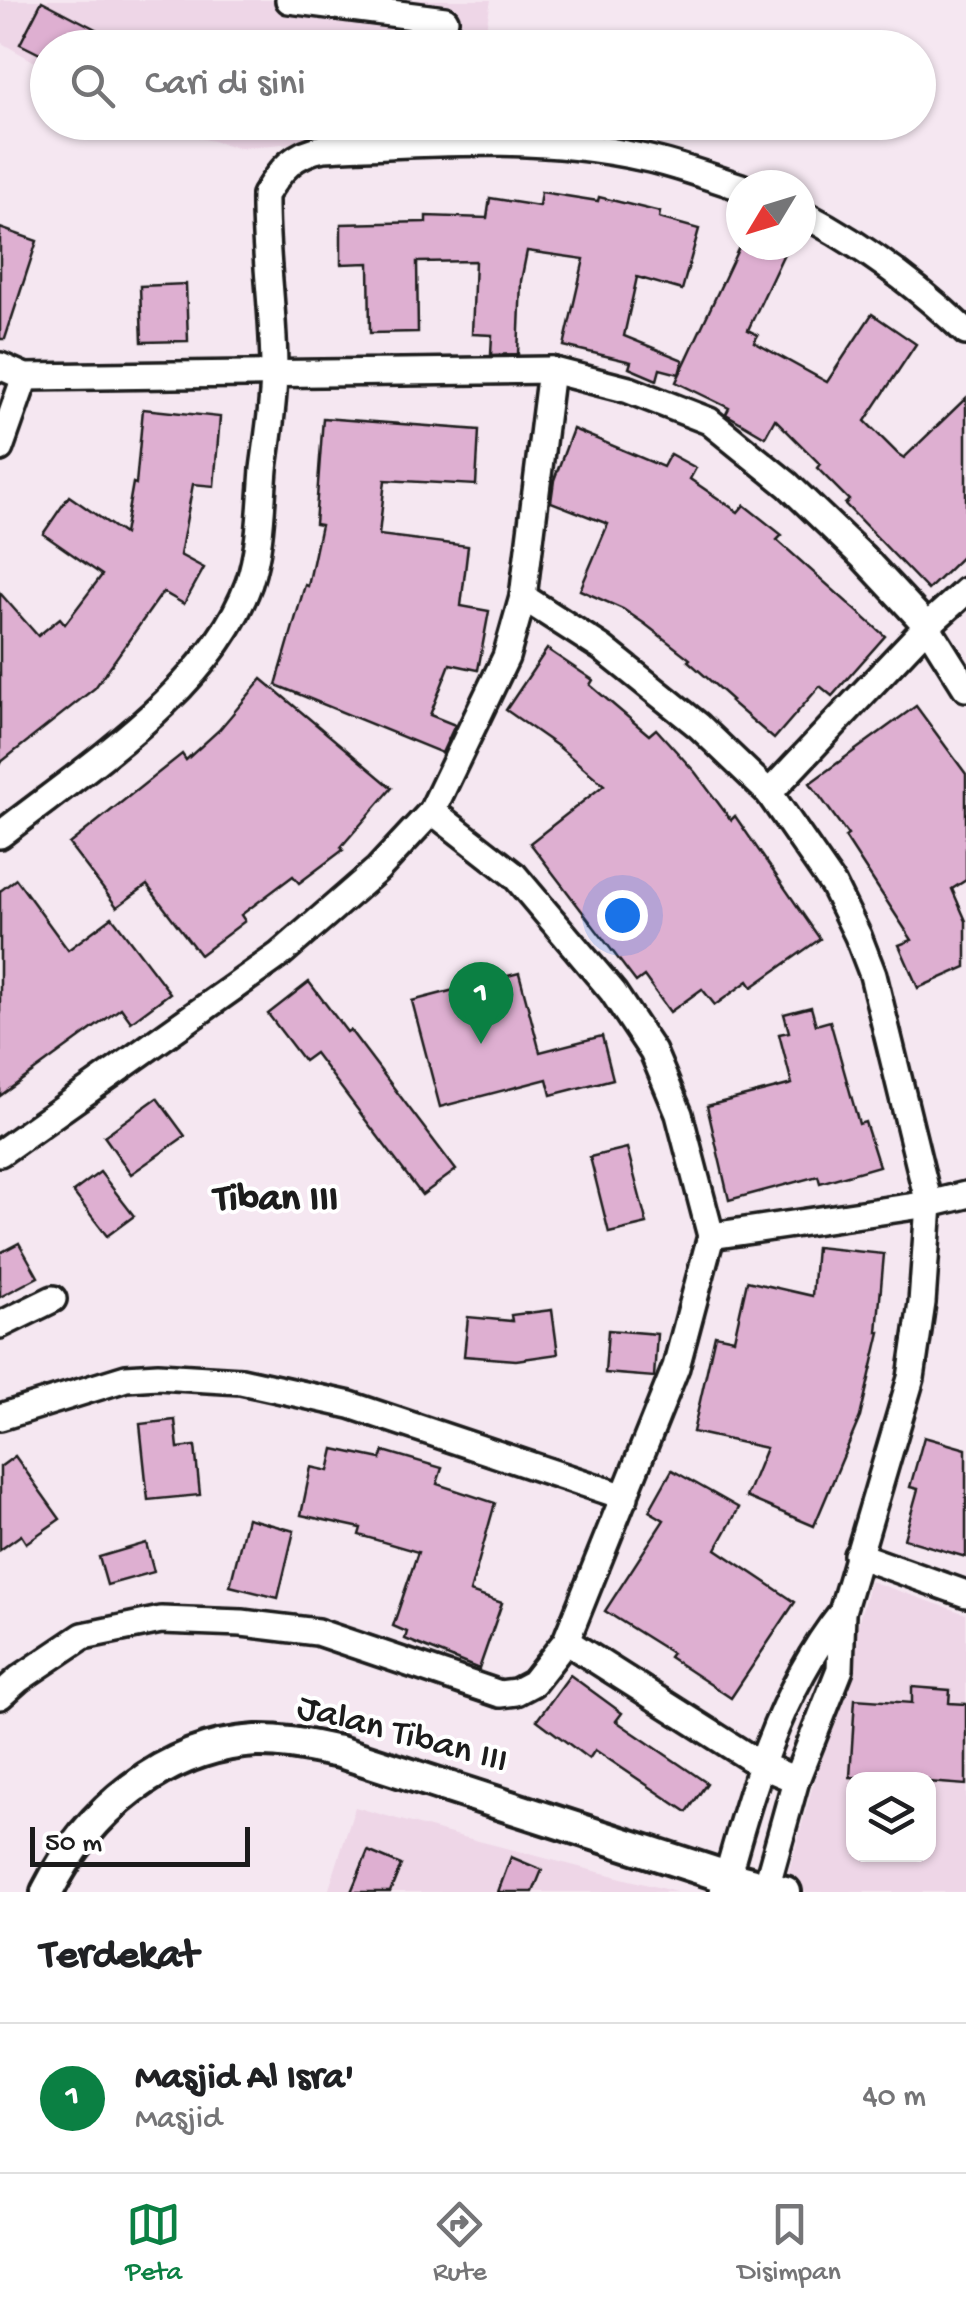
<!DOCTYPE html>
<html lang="id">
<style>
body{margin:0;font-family:"Gochi Hand",sans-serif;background:#f2f2f2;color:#202124}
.controls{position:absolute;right:30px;bottom:30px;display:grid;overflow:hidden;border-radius:20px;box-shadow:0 2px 8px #0004}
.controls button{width:90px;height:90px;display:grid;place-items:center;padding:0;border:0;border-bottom:2px solid #e0e0e0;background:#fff;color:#202124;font:50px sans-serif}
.compass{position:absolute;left:726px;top:170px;width:90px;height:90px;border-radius:50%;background:#fff;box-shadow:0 2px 8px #0004;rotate:232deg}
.scale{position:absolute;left:30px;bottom:25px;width:220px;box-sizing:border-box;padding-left:10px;border:5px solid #1c1c1c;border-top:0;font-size:28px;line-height:35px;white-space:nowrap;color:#1c1c1c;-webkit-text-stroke:8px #fff;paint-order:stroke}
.you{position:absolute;left:622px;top:915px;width:35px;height:35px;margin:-25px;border:8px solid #fff;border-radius:50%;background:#1a73e8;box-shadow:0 0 0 15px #1a73e833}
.badge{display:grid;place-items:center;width:65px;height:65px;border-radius:50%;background:#0b8043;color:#fff;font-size:32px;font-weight:700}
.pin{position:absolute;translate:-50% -82px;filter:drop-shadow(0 2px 5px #0008)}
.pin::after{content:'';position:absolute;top:52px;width:35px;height:30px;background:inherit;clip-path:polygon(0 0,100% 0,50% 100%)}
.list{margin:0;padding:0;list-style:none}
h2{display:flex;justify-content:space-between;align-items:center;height:130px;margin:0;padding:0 40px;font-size:42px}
h2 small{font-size:32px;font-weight:400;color:#757577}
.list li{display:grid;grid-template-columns:65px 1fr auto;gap:30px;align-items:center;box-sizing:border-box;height:150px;padding:0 40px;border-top:2px solid #e0e0e0}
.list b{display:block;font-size:38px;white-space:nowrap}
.list p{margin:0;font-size:32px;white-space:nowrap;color:#757577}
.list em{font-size:32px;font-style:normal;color:#757577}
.icon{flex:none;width:55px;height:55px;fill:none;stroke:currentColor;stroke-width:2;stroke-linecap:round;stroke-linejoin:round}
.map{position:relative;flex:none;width:966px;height:1892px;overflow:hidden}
.search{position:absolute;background:#fff;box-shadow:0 2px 8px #0004;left:30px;right:30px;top:30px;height:110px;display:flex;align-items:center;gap:25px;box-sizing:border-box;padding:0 35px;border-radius:55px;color:#757577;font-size:38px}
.sheet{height:280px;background:#fff}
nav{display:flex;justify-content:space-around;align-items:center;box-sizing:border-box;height:140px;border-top:2px solid #e0e0e0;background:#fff;font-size:28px;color:#757577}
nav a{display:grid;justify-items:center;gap:5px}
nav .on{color:#0b8043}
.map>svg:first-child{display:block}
</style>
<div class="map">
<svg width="966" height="1892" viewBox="0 0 966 1892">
<rect width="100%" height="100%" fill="#f5e7f1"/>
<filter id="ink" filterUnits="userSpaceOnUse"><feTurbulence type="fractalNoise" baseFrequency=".01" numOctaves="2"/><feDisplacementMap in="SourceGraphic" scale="20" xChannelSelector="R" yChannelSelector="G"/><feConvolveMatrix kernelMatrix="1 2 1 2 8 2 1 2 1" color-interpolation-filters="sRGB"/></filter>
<g filter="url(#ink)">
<g fill="#eed6e7" fill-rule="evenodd">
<polygon points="0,0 491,0 483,47 48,48 47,69 0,42"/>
<polygon points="143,123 471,123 470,126 240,148"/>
<path d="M870 1581 966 1614V1892H783ZM854 1780H928V1854H854Z"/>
<polygon points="355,1807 440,1831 676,1892 328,1892"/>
</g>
<g fill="#deafd1" stroke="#1c1c1c" stroke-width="2.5">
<polygon points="42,1 132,48 48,48 48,58 20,44"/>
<polygon points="541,192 598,201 599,197 660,212 659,218 699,229 682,290 637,277 624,336 683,360 679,374 660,369 657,380 629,368 631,362 564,346 584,259 527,251 521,281 518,354 491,355 492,335 472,334 475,261 417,262 418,332 370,333 369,263 341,264 341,224 426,222 426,216 487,218 490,198 539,206"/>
<polygon points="0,228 37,241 5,339 0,339"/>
<polygon points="740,245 788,245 748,330 758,335 754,342 827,382 872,314 916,344 865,421 898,454 904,458 966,398 966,553 928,590 845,504 849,500 817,468 820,464 775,419 765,437 726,414 729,408 676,382"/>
<polygon points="186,284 188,341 142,342 140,286"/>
<polygon points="143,409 220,417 214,486 193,484 180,555 204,568 184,604 163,592 95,688 0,763 0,593 38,636 60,618 65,624 102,575 43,534 69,496 124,534 133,483 136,484"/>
<polygon points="323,418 479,430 476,485 385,480 379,535 468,546 461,606 489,611 478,670 450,664 430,715 455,725 442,753 276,685 305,585 308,586 321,525 315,524"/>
<polygon points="573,429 663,467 670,454 696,468 690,479 738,512 744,505 782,535 777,540 885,636 832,696 820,686 774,739 730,701 732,700 688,661 690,659 645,624 623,609 580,590 608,524 551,502 554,480"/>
<polygon points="547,649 593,680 590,685 649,735 656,729 695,772 731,820 735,816 820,939 752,987 748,981 715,1005 702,989 670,1012 644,976 636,982 530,843 604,785 559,747 506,710"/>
<polygon points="262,679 392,788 341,847 343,850 299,883 293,876 241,915 245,921 200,955 147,885 117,907 69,844 182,754 186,760 219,730"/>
<polygon points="916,706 966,774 966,880 952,889 966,921 966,967 918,988 899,945 912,940 845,837 848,835 810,783"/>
<polygon points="16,879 68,950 112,917 170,993 131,1022 121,1008 0,1096 0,891"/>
<polygon points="519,973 540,1052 602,1036 613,1079 551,1095 547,1079 440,1107 412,1001"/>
<polygon points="309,982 347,1032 350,1030 456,1170 422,1195 315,1053 304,1061 268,1014"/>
<polygon points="811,1007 816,1025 830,1021 859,1124 865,1122 879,1166 820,1183 818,1176 729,1200 707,1106 792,1084 779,1034 789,1032 784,1014"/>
<polygon points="157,1098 185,1136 131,1174 104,1136"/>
<polygon points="627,1148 647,1224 609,1233 590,1157"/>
<polygon points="100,1172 134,1216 107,1236 73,1192"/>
<polygon points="19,1243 38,1277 0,1297 0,1253"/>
<polygon points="816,1247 884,1254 877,1332 880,1332 860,1417 814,1526 746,1497 766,1448 693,1432 715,1335 734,1339 747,1281 812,1296"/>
<polygon points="552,1310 558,1354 516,1360 464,1356 468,1317 512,1321 511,1315"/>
<polygon points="608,1330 657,1334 654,1377 605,1373"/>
<polygon points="175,1420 178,1448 195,1446 200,1495 148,1500 140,1424"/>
<polygon points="924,1437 966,1449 966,1557 904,1539 918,1489 910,1487"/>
<polygon points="334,1449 381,1459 384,1451 442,1468 437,1484 495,1503 470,1592 502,1603 479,1669 405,1639 407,1632 393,1626 418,1552 359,1535 361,1528 301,1515 311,1467 329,1471"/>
<polygon points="15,1456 60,1519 26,1543 21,1535 0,1550 0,1467"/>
<polygon points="672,1470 739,1508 716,1549 795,1602 731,1698 669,1657 672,1653 605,1611 664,1520 649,1511"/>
<polygon points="247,1518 294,1531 278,1598 230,1586"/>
<polygon points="146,1543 154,1572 107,1585 99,1557"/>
<polygon points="570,1675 622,1713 616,1721 707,1783 687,1812 595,1750 589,1759 537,1720"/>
<polygon points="912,1687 950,1690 949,1703 966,1704 966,1785 928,1782 928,1780 850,1777 855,1699 912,1703"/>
<polygon points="368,1851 401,1865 390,1892 351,1892"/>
<polygon points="511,1857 542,1870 533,1892 498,1892"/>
</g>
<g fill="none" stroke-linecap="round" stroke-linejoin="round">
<defs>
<g id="minor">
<polyline points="289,0 445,20"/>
<path d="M801 213C862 244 917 286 966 332"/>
<polyline points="0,366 25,377 551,370 629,390 709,421 788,485 862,556 927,626 966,688"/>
<polyline points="0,448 25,377"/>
<polyline points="523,597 602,648 699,726 769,793 833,885 858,936 873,975 929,1204 922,1303 911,1378 842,1612 840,1669 796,1780 766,1888"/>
<polyline points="769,793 927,626 966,591"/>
<path d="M0 835C85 768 211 689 249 583 261 547 261 506 264 469 268 437 274 403 274 370 274 312 264 253 265 195 280 170 294 153 324 148 431 143 539 134 645 158 678 165 709 177 741 187"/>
<polyline points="0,1153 279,955 378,869 432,811 506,657 523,597 551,370"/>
<polyline points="711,1236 929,1204 966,1195"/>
<polyline points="0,1325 53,1299"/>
<polyline points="0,1417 126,1378 158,1376 241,1381 350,1405 625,1497"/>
<polyline points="857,1555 966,1594"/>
<polyline points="566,1641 761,1765 796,1780"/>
<polyline points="0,1696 19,1679 83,1636 161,1620 242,1623 317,1632 500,1694 516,1692 533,1683 566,1641 676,1367 711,1236 679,1114 653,1052 613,992 514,875 432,811"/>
<path d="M723 1892C750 1794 778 1693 842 1612"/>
</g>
<path id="tertiary" d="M47 1892C87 1812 164 1746 256 1741 285 1740 313 1747 340 1752L727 1877 785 1892"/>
</defs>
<use href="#minor" stroke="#1c1c1c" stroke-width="32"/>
<use href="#tertiary" stroke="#1c1c1c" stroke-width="38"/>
<use href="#minor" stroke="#fff" stroke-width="25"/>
<use href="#tertiary" stroke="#fff" stroke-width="30"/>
</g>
</g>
<g text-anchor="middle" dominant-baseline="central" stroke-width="8" stroke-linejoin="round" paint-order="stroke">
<g font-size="38" fill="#1c1c1c" stroke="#fff">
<text transform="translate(402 1736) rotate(15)">Jalan Tiban III</text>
</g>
<g font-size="40" font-weight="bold" fill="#1c1c1c" stroke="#fff">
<text x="276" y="1200">Tiban III</text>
</g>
</g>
</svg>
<div class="controls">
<button><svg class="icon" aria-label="layers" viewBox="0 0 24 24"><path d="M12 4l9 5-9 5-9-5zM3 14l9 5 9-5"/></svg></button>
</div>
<svg class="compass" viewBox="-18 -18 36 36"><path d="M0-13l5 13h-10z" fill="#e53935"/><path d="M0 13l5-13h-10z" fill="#757577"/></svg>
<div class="scale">50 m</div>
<div class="you"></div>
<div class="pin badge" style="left:481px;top:1044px">1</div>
<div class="search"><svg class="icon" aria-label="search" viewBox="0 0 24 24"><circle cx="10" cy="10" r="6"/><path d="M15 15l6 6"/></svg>Cari di sini</div>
</div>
<section class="sheet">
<h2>Terdekat<small></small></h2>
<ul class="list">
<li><span class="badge">1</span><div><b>Masjid Al Isra'</b><p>Masjid</p></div><em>40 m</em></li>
</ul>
</section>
<nav>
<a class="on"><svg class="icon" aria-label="map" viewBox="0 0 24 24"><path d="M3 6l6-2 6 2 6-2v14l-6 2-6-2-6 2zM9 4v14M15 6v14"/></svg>Peta</a>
<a><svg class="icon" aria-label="directions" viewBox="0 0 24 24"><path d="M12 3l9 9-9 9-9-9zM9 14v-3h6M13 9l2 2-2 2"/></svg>Rute</a>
<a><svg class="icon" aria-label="saved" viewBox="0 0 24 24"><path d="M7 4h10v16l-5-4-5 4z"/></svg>Disimpan</a>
</nav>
